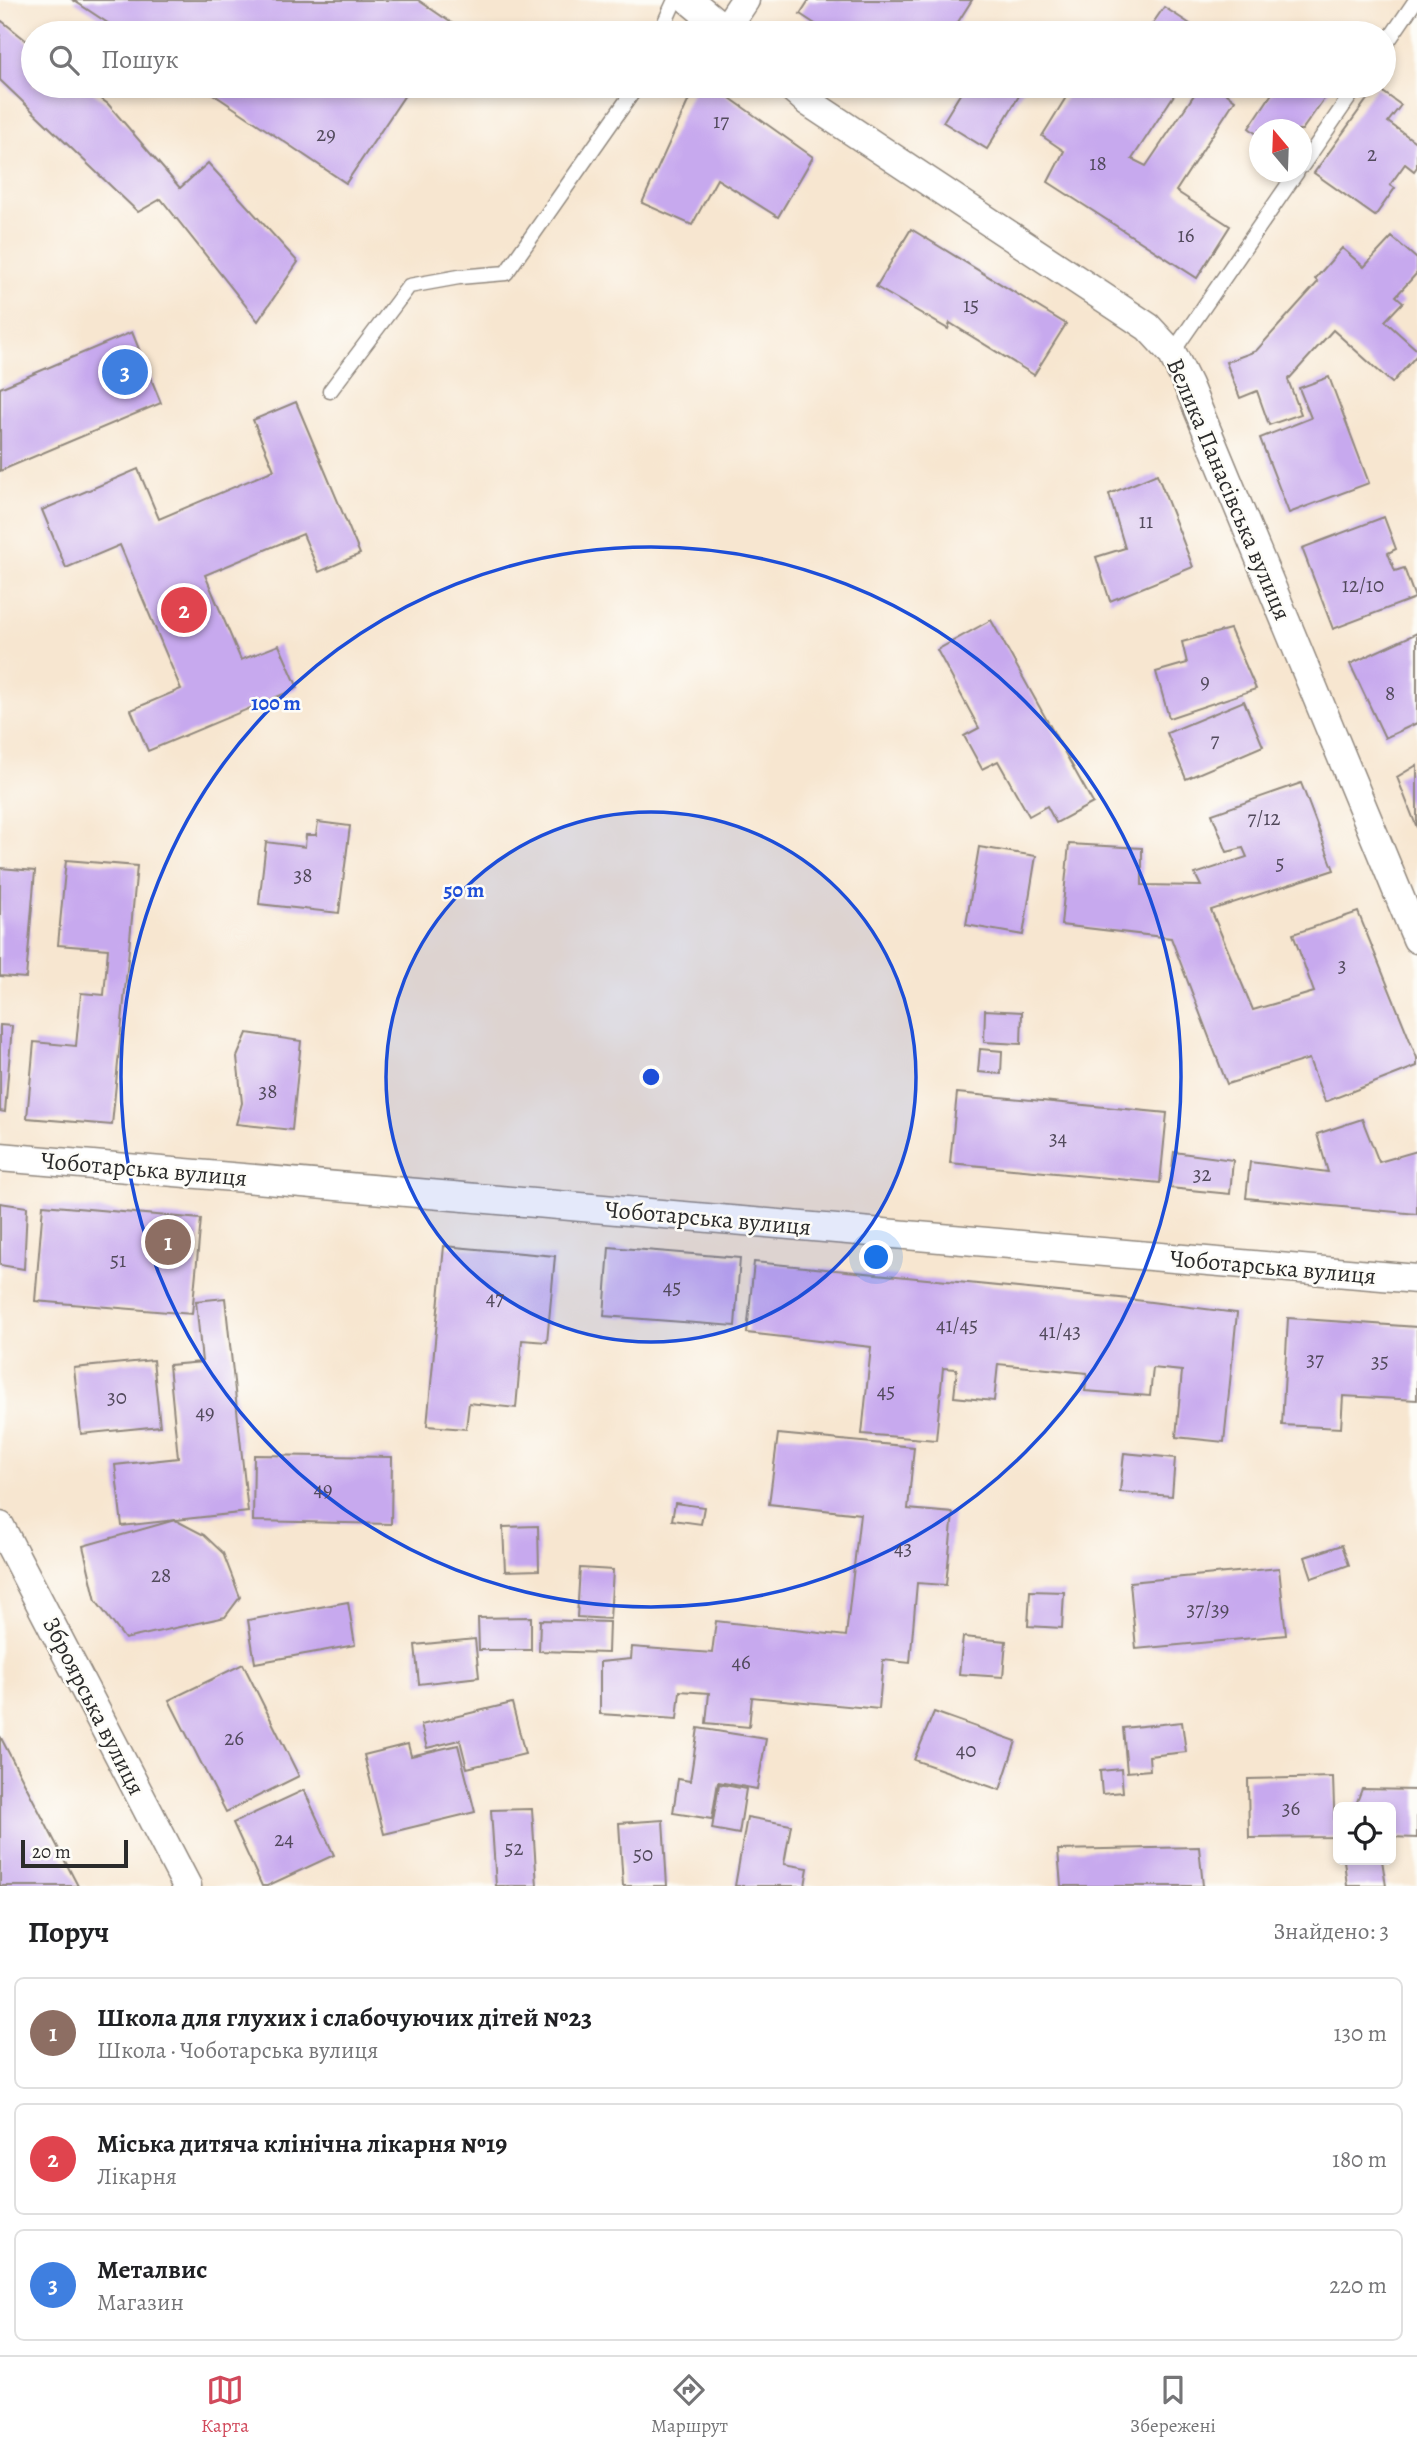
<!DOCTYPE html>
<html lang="uk">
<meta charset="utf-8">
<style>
body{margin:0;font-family:Alegreya,serif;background:#f2f2f2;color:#202124}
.controls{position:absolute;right:21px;bottom:21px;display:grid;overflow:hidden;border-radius:10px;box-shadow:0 4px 10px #0003}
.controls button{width:63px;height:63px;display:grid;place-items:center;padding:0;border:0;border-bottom:2px solid #e0e0e0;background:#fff;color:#202124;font:35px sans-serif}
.compass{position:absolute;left:1249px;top:119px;width:63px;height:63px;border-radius:50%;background:#fff;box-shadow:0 4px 10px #0003;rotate:341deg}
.scale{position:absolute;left:21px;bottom:18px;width:107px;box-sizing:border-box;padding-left:7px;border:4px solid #2b2b2b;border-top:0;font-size:19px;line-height:24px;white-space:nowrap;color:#2b2b2b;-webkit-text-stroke:5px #fdfcf7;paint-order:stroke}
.you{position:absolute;left:877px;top:1258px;width:24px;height:24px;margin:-18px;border:5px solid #fff;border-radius:50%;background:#1a73e8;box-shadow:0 0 0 10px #1a73e833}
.badge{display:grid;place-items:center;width:46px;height:46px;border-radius:50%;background:#d1495b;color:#fff;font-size:23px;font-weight:700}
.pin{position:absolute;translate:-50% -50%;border:4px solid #fff;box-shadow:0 2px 7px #0006}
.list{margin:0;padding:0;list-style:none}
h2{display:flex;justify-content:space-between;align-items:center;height:91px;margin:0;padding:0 28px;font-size:30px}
h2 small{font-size:23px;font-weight:400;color:#757577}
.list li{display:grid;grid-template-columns:46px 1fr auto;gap:21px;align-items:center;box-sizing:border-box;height:112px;margin:0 14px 14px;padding:0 14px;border:2px solid #e0e0e0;border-radius:10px}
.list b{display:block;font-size:26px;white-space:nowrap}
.list p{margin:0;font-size:23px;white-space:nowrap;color:#757577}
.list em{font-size:23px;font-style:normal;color:#757577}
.icon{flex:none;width:38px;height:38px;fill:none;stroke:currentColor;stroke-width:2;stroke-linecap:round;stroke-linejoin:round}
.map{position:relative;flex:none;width:1417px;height:1886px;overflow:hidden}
.search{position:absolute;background:#fff;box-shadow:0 4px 10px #0003;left:21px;right:21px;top:21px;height:77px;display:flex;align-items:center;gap:18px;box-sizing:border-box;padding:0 24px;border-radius:38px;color:#757577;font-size:26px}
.sheet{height:469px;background:#fff}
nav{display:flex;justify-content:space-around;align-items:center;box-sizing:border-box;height:98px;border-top:2px solid #e0e0e0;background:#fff;font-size:19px;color:#757577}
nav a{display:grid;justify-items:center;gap:4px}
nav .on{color:#d1495b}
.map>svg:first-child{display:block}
</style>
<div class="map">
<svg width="1417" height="1886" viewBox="0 0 1417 1886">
<rect width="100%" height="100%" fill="#fdfcf7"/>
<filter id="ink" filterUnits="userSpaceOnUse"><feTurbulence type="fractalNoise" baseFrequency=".0143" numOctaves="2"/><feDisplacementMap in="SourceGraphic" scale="14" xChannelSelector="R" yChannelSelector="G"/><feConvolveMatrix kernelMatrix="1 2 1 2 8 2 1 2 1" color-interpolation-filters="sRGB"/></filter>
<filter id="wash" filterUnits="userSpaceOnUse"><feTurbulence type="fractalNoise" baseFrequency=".00686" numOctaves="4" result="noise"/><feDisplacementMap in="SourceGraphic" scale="28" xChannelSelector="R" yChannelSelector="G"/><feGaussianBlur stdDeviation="1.57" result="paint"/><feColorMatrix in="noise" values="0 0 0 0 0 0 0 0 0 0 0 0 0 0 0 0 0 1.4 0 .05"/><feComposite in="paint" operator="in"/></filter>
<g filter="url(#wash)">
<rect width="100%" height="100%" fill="#f7e6d0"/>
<g id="blocks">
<g fill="#c7a9ee">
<polygon points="73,0 418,0 453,24 446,33 123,33"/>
<polygon points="809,0 972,0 951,33 829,33 800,14"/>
<polygon points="1164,7 1204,33 1146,33"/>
<polygon points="2,21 33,46 33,86 84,86 108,104 180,188 208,163 298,262 258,321 161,199 138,212 0,80 0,23"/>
<polygon points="201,86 411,86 346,183"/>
<polygon points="695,86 713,86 813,157 778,217 717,179 692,225 642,203"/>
<polygon points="965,86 1025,86 987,149 943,122"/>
<polygon points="1073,86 1099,86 1107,91 1111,86 1180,86 1132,159 1146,166 1200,86 1216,86 1235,100 1176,191 1230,226 1197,278 1048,182 1064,151 1042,136"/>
<polygon points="1277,86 1333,86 1302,130 1259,130 1259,136 1249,128"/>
<polygon points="1376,87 1401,105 1388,122 1417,143 1417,167 1414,171 1405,164 1390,185 1395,188 1375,216 1314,173"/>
<polygon points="911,229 1066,324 1034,375 950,323 948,329 876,287"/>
<polygon points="1392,237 1417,259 1417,273 1396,296 1403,302 1385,321 1417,350 1417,355 1392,383 1333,330 1288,380 1301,414 1269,425 1257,391 1240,398 1226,362 1256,351 1318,282 1315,279 1342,248 1364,267"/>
<polygon points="132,332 161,403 0,471 0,388"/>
<polygon points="1329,377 1369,483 1289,513 1260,438 1311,418 1299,388"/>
<polygon points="296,402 360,554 319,572 303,534 205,575 241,660 279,645 298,688 148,751 131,710 181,689 120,545 66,568 42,510 138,469 159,519 274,470 253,420"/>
<polygon points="1157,474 1193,567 1110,601 1096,557 1125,548 1109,494"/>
<polygon points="1384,517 1396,549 1388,553 1395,571 1404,568 1415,598 1333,629 1302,548"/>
<polygon points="991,620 1093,803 1056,823 1047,806 1029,816 998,761 982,769 964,736 979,728 937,650"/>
<polygon points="1230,629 1256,689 1169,718 1156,672 1187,663 1182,642"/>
<polygon points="1417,633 1417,723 1385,738 1350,664"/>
<polygon points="1244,701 1263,746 1186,779 1167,733"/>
<polygon points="1417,765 1417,828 1397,777"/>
<polygon points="1301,783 1334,870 1211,910 1253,1010 1314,992 1293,934 1358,912 1417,1058 1417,1066 1325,1102 1309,1059 1227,1084 1171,938 1061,925 1069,844 1142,848 1142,885 1201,886 1195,874 1247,857 1243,848 1227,852 1212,814"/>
<polygon points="318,822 350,826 339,913 259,904 266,842 305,847 306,835 316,835"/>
<polygon points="979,847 1036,856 1023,935 966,925"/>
<polygon points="66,860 137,866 112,1125 27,1118 34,1042 76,1046 81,993 104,995 108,949 58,945"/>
<polygon points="0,868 35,871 26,978 0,976"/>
<polygon points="985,1010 1022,1012 1021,1044 984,1042"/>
<polygon points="0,1025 12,1026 5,1112 0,1111"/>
<polygon points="247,1033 301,1041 292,1130 236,1124 242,1103 237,1057"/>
<polygon points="980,1049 1002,1051 1001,1074 978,1072"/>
<polygon points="957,1093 1167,1113 1160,1183 950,1163"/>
<polygon points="1362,1119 1379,1162 1417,1151 1417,1214 1246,1198 1250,1162 1328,1172 1317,1134"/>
<polygon points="1174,1152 1233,1160 1230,1194 1170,1188"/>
<polygon points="0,1203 27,1207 24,1269 0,1265"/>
<polygon points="43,1205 201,1219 192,1314 35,1301"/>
<polygon points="444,1246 555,1256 547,1342 522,1340 516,1408 469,1403 466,1429 427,1426"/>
<polygon points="609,1247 740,1258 735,1326 604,1316"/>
<polygon points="754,1262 1120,1298 1237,1313 1224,1442 1176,1437 1182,1371 1153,1368 1150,1396 1085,1391 1087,1373 998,1364 994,1401 954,1397 957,1369 943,1368 936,1440 862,1434 871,1347 747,1333"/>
<polygon points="225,1298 248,1512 122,1526 115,1465 178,1458 169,1365 202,1362 196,1301"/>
<polygon points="1288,1318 1417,1327 1417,1400 1343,1396 1341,1428 1282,1425"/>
<polygon points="153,1360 160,1426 81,1434 74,1368"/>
<polygon points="778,1434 914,1447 908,1509 953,1513 946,1585 917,1583 910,1663 883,1660 879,1709 752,1697 749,1727 706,1723 709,1693 680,1691 677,1719 600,1714 600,1662 631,1659 632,1647 712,1653 716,1621 846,1636 860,1514 769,1504"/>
<polygon points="1124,1453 1175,1458 1172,1496 1120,1492"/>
<polygon points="254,1455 392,1457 391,1524 253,1521"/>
<polygon points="675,1503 704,1507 701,1524 672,1520"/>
<polygon points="175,1520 204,1535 223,1553 240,1597 225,1617 125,1639 96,1601 83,1546"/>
<polygon points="538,1526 539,1570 505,1571 503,1527"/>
<polygon points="1342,1545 1349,1565 1312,1578 1305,1557"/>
<polygon points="580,1568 613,1570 610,1619 577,1617"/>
<polygon points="1279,1568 1286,1635 1136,1649 1130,1582"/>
<polygon points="1030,1591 1064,1592 1062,1628 1028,1626"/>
<polygon points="348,1602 355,1645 255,1663 248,1620"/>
<polygon points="531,1617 531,1650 479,1650 478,1618"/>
<polygon points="540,1620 609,1622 608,1653 539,1651"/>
<polygon points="963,1637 1006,1641 1003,1677 959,1674"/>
<polygon points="475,1639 479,1677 419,1684 415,1645"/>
<polygon points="243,1664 299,1776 226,1812 169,1700"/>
<polygon points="512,1703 525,1754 467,1768 460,1740 427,1748 421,1725"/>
<polygon points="934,1712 1016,1741 1000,1790 914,1760"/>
<polygon points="1182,1722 1186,1752 1149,1756 1150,1770 1127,1772 1123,1728"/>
<polygon points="698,1728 766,1739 757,1789 718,1782 712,1819 673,1813 678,1779 690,1781"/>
<polygon points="0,1736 78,1886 0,1886"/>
<polygon points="408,1744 411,1756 458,1745 475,1812 384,1834 364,1755"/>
<polygon points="1121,1769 1123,1792 1102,1794 1100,1771"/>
<polygon points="1333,1777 1335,1837 1249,1838 1248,1779"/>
<polygon points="719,1784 746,1789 739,1834 712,1829"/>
<polygon points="1362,1789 1417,1790 1417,1838 1391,1837 1391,1807 1355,1807"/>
<polygon points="304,1790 334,1855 267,1886 262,1886 233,1823"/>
<polygon points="532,1809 537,1886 496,1886 491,1810"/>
<polygon points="747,1817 791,1825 784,1864 808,1868 805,1886 735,1886"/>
<polygon points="663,1820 667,1886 623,1886 619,1823"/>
<polygon points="1199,1847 1203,1886 1061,1886 1058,1850"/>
<polygon points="1344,1860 1382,1860 1386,1886 1347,1886"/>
</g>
</g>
</g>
<g filter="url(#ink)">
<use href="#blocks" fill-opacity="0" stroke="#91887e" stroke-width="2"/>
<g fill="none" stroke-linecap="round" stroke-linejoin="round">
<defs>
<g id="service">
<polyline points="660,33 675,0"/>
<polyline points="1384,47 1416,0"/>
<polyline points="1302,166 1357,86"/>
<polyline points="1172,353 1297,172"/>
<polyline points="330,391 409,286 459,277 506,273 637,86"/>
</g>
<g id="minor">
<polyline points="689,0 729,33"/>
<polyline points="725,30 745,0"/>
<polyline points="790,86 807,101 1148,327 1172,353 1188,385 1417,939"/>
<polyline points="0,1157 1417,1279"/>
<polyline points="0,1526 187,1886"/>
</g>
</defs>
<use href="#service" stroke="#91887e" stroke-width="17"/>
<use href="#minor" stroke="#91887e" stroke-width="31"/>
<use href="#service" stroke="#fff" stroke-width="14"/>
<use href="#minor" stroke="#fff" stroke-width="28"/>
</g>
</g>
<circle cx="651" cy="1077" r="265" fill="#1d4ed8" fill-opacity=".12"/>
<g fill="none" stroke="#1d4ed8" stroke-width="3.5">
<circle cx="651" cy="1077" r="265"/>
<circle cx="651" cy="1077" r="530"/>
</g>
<g text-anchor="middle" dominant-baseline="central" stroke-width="5" stroke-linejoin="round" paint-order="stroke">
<g font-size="21" fill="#524a5c">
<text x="721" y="121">17</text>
<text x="326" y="134">29</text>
<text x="1372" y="154">2</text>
<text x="1098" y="163">18</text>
<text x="1186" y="235">16</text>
<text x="971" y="305">15</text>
<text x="1146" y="521">11</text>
<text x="1363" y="585">12/10</text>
<text x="1205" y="681">9</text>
<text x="1390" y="693">8</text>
<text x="1215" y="740">7</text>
<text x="1264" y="818">7/12</text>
<text x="1280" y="863">5</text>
<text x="303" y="875">38</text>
<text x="1342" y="965">3</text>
<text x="268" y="1091">38</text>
<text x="1058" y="1138">34</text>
<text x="1202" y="1174">32</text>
<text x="118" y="1260">51</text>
<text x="672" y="1287">45</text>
<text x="495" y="1298">47</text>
<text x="957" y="1325">41/45</text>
<text x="1060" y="1331">41/43</text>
<text x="1315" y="1359">37</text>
<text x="1380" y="1361">35</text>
<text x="886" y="1391">45</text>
<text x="117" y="1397">30</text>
<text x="205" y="1412">49</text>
<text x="323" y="1489">49</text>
<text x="903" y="1548">43</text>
<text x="161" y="1575">28</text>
<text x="1208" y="1609">37/39</text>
<text x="741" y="1662">46</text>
<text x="234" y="1738">26</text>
<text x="966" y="1750">40</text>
<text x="1291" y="1808">36</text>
<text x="284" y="1839">24</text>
<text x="514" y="1848">52</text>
<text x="643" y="1854">50</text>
</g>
<g font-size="24" fill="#2b2b2b" stroke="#fdfcf7">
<text transform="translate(1229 489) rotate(67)">Велика Панасівська вулиця</text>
<text transform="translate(144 1169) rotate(5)">Чоботарська вулиця</text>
<text transform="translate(708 1218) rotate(5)">Чоботарська вулиця</text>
<text transform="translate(1273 1267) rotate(5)">Чоботарська вулиця</text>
<text transform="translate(94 1706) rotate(63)">Зброярська вулиця</text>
</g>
</g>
<circle cx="651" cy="1077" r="10" fill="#1d4ed8" stroke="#fdfcf7" stroke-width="3.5"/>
<g font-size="21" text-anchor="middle" font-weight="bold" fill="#1d4ed8" stroke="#fdfcf7" stroke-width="5" stroke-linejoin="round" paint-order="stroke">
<text x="276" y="710">100 m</text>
<text x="464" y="897">50 m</text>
</g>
</svg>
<div class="controls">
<button><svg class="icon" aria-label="locate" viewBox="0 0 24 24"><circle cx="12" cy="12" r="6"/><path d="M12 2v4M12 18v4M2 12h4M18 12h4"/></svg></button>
</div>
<svg class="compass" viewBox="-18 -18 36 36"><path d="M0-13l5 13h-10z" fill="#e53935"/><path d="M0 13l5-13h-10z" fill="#757577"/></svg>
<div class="scale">20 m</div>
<div class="you"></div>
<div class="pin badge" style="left:168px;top:1242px;background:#8d6e63">1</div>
<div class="pin badge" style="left:184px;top:610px;background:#e0444e">2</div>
<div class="pin badge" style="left:125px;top:372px;background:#3f7fe0">3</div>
<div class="search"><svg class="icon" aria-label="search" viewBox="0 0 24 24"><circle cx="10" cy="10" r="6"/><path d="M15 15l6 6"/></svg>Пошук</div>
</div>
<section class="sheet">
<h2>Поруч<small>Знайдено: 3</small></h2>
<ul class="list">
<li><span class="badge" style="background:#8d6e63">1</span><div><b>Школа для глухих і слабочуючих дітей №23</b><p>Школа · Чоботарська вулиця</p></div><em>130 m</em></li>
<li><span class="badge" style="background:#e0444e">2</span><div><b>Міська дитяча клінічна лікарня №19</b><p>Лікарня</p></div><em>180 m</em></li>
<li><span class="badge" style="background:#3f7fe0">3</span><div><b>Металвис</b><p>Магазин</p></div><em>220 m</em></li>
</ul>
</section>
<nav>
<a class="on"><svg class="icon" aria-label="map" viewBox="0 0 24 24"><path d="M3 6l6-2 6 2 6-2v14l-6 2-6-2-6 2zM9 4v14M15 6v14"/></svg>Карта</a>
<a><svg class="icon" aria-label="directions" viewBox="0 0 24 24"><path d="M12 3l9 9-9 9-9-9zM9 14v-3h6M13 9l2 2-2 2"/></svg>Маршрут</a>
<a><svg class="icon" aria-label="saved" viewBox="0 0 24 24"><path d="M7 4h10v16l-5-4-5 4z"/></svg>Збережені</a>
</nav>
